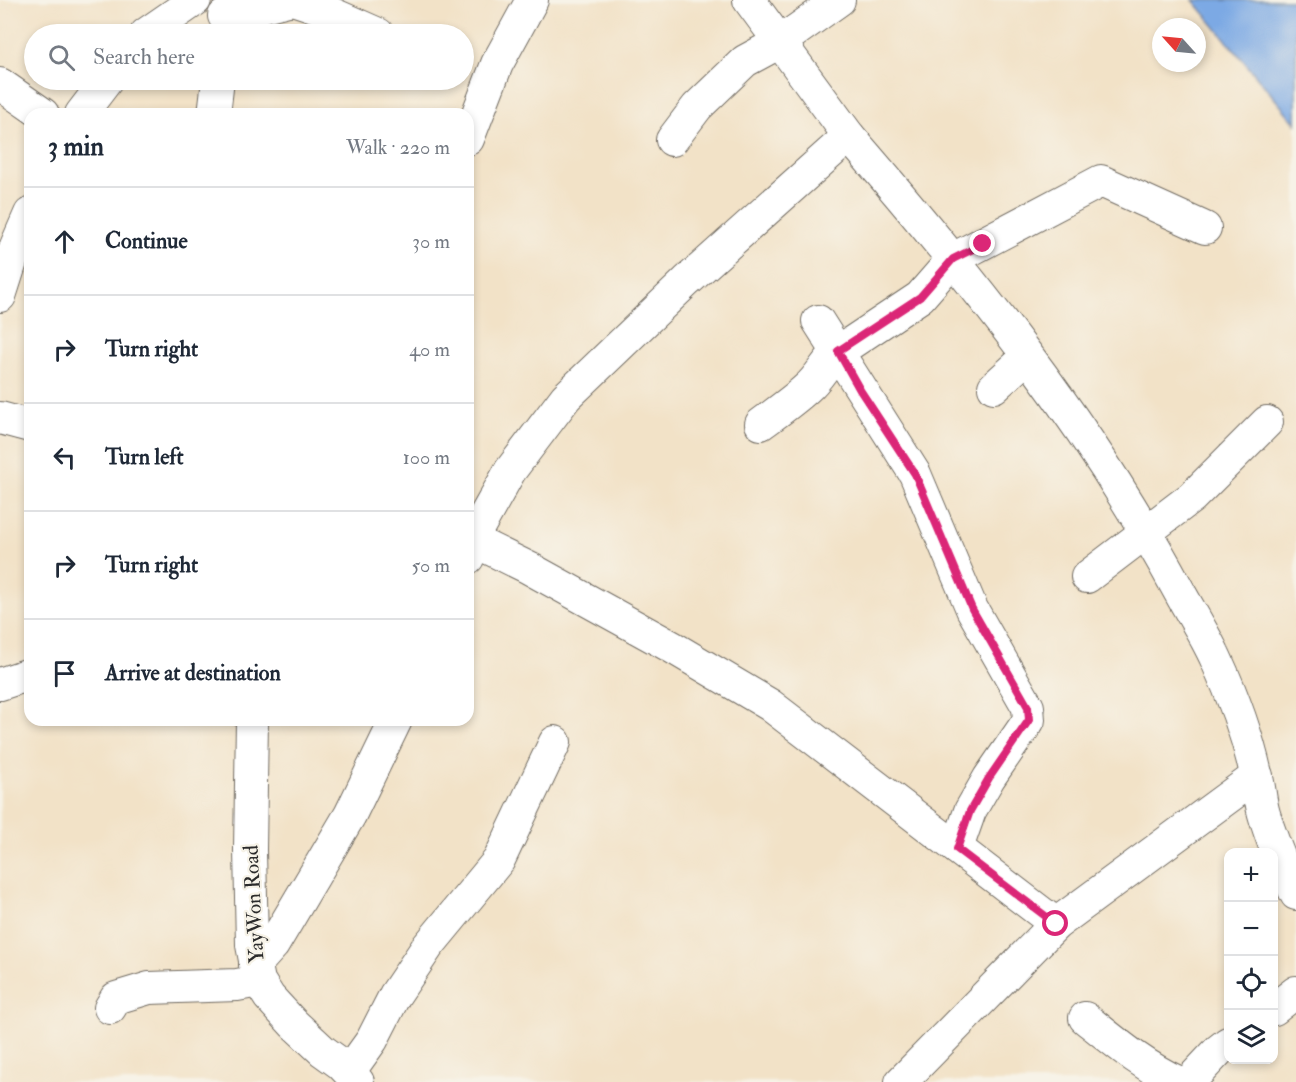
<!DOCTYPE html>
<meta charset="utf-8">
<style>
body{margin:0;font-family:"IM FELL Double Pica",serif;background:#f6f6f7;color:#1f2937}
.controls{position:absolute;right:18px;bottom:18px;display:grid;overflow:hidden;border-radius:12px;box-shadow:0 3px 9px #0003}
.controls button{width:54px;height:54px;display:grid;place-items:center;padding:0;border:0;border-bottom:2px solid #e0e1e3;background:#fff;color:#1f2937;font:30px sans-serif}
.compass{position:absolute;left:1152px;top:18px;width:54px;height:54px;border-radius:50%;background:#fff;box-shadow:0 3px 9px #0003;rotate:297deg}
.stop{position:absolute;width:18px;height:18px;margin:-14px;border:4px solid #db2777;border-radius:50%;background:#fff}
.stop.end{background:#db2777;border-color:#fff;box-shadow:0 2px 6px #0008}
.list{margin:0;padding:0;list-style:none}
h2{display:flex;justify-content:space-between;align-items:center;height:78px;margin:0;padding:0 24px;font-size:26px}
h2 small{font-size:20px;font-weight:400;color:#747a83}
.list li{display:grid;grid-template-columns:39px 1fr auto;gap:18px;align-items:center;box-sizing:border-box;height:108px;padding:0 24px;border-top:2px solid #e0e1e3}
.list b{display:block;font-size:22px;white-space:nowrap}
.list em{font-size:20px;font-style:normal;color:#747a83}
.icon{flex:none;width:33px;height:33px;fill:none;stroke:currentColor;stroke-width:2;stroke-linecap:round;stroke-linejoin:round}
.map{position:relative;flex:none;width:1296px;height:1082px;overflow:hidden}
.search{position:absolute;background:#fff;box-shadow:0 3px 9px #0003;left:24px;top:24px;width:450px;height:66px;display:flex;align-items:center;gap:15px;box-sizing:border-box;padding:0 21px;border-radius:33px;color:#747a83;font-size:22px}
.panel{position:absolute;background:#fff;box-shadow:0 3px 9px #0003;left:24px;top:108px;width:450px;height:618px;border-radius:18px}
.map>svg:first-child{display:block}
</style>
<div class="map">
<svg width="1296" height="1082" viewBox="0 0 1296 1082">
<rect width="100%" height="100%" fill="#f7f3e8"/>
<filter id="ink" filterUnits="userSpaceOnUse"><feTurbulence type="fractalNoise" baseFrequency=".0167" numOctaves="2"/><feDisplacementMap in="SourceGraphic" scale="12" xChannelSelector="R" yChannelSelector="G"/><feConvolveMatrix kernelMatrix="1 2 1 2 8 2 1 2 1" color-interpolation-filters="sRGB"/></filter>
<filter id="wash" filterUnits="userSpaceOnUse"><feTurbulence type="fractalNoise" baseFrequency=".008" numOctaves="4" result="noise"/><feDisplacementMap in="SourceGraphic" scale="24" xChannelSelector="R" yChannelSelector="G"/><feGaussianBlur stdDeviation="1.35" result="paint"/><feColorMatrix in="noise" values="0 0 0 0 0 0 0 0 0 0 0 0 0 0 0 0 0 1.4 0 .05"/><feComposite in="paint" operator="in"/></filter>
<g filter="url(#wash)">
<rect width="100%" height="100%" fill="#f2e2c7"/>
<polygon fill="#7ba9e4" stroke="#536a88" stroke-width="1.5" points="1193,0 1296,0 1296,124"/>
</g>
<g filter="url(#ink)">
<g fill="none" stroke-linecap="round" stroke-linejoin="round">
<defs>
<g id="minor">
<polyline points="296,0 317,7 378,34"/>
<polyline points="749,0 849,136"/>
<polyline points="224,16 288,0"/>
<polyline points="146,34 195,0"/>
<polyline points="0,84 43,114"/>
<polyline points="81,114 107,80"/>
<polyline points="214,114 218,80"/>
<polyline points="468,139 497,64 532,0"/>
<polyline points="672,140 697,107 745,61 780,42 839,0"/>
<polyline points="0,296 16,246 30,214"/>
<polyline points="818,321 915,474 972,609 1028,707 1029,720 989,778 970,811 957,848"/>
<polyline points="994,387 1027,357"/>
<polyline points="0,418 30,426"/>
<path d="M761 424C777 412 793 401 807 388 820 377 826 362 839 351L920 297 953 259 1101 181 1205 228"/>
<polyline points="468,538 529,568 672,647 770,705 1056,924"/>
<path d="M468 558 477 530 510 471 566 397 687 281 849 136C972 278 1090 425 1179 591 1191 613 1205 635 1216 659 1233 696 1247 734 1256 774 1260 787 1260 801 1264 814 1272 842 1284 869 1296 894"/>
<polyline points="1087,577 1192,497 1267,422"/>
<polyline points="0,684 30,674"/>
<polyline points="252,720 250,850 252,945 259,981 269,997 293,1023 323,1051 341,1064 358,1082"/>
<polyline points="255,965 273,945 350,815 396,720"/>
<polyline points="110,1008 116,998 149,988 237,985 259,981"/>
<polyline points="1274,1009 1296,992"/>
<path d="M1085 1018C1115 1042 1143 1066 1178 1082"/>
<polyline points="349,1072 372,1040 395,995 428,946 499,860 555,742"/>
<polyline points="901,1082 1056,924 1257,776"/>
<polyline points="1189,1082 1219,1050 1228,1043"/>
</g>
</defs>
<use href="#minor" stroke="#716b62" stroke-width="34"/>
<use href="#minor" stroke="#fff" stroke-width="32"/>
</g>
</g>
<g fill="none" stroke-linecap="round" stroke-linejoin="round" filter="url(#ink)">
<polyline stroke="#db2777" stroke-width="8" points="983,244 953,259 920,297 838,351 860,390 915,474 972,609 1028,707 1029,720 989,778 970,811 957,849 1056,924"/>
</g>
<g text-anchor="middle" dominant-baseline="central" stroke-width="4.5" stroke-linejoin="round" paint-order="stroke">
<g font-size="21" fill="#2b2b2b" stroke="#f7f3e8">
<text transform="translate(254 904) rotate(-93)">YayWon Road</text>
</g>
</g>
</svg>
<div class="controls">
<button>+</button>
<button>−</button>
<button><svg class="icon" aria-label="locate" viewBox="0 0 24 24"><circle cx="12" cy="12" r="6"/><path d="M12 2v4M12 18v4M2 12h4M18 12h4"/></svg></button>
<button><svg class="icon" aria-label="layers" viewBox="0 0 24 24"><path d="M12 4l9 5-9 5-9-5zM3 14l9 5 9-5"/></svg></button>
</div>
<svg class="compass" viewBox="-18 -18 36 36"><path d="M0-13l5 13h-10z" fill="#e53935"/><path d="M0 13l5-13h-10z" fill="#747a83"/></svg>
<div class="stop" style="left:1056px;top:924px"></div>
<div class="stop end" style="left:983px;top:244px"></div>
<div class="search"><svg class="icon" aria-label="search" viewBox="0 0 24 24"><circle cx="10" cy="10" r="6"/><path d="M15 15l6 6"/></svg>Search here</div>
<section class="panel">
<h2>3 min<small>Walk · 220 m</small></h2>
<ul class="list">
<li><svg class="icon" aria-label="ahead" viewBox="0 0 24 24"><path d="M12 20V5M6 11l6-6 6 6"/></svg><div><b>Continue</b></div><em>30 m</em></li>
<li><svg class="icon" aria-label="right" viewBox="0 0 24 24"><path d="M7 20v-9h11M14 6l5 5-5 5"/></svg><div><b>Turn right</b></div><em>40 m</em></li>
<li><svg class="icon" aria-label="left" viewBox="0 0 24 24"><path d="M17 20v-9H6M10 6l-5 5 5 5"/></svg><div><b>Turn left</b></div><em>100 m</em></li>
<li><svg class="icon" aria-label="right" viewBox="0 0 24 24"><path d="M7 20v-9h11M14 6l5 5-5 5"/></svg><div><b>Turn right</b></div><em>50 m</em></li>
<li><svg class="icon" aria-label="arrive" viewBox="0 0 24 24"><path d="M6 21V4h12l-3 4 3 4H6"/></svg><div><b>Arrive at destination</b></div></li>
</ul>
</section>
</div>
